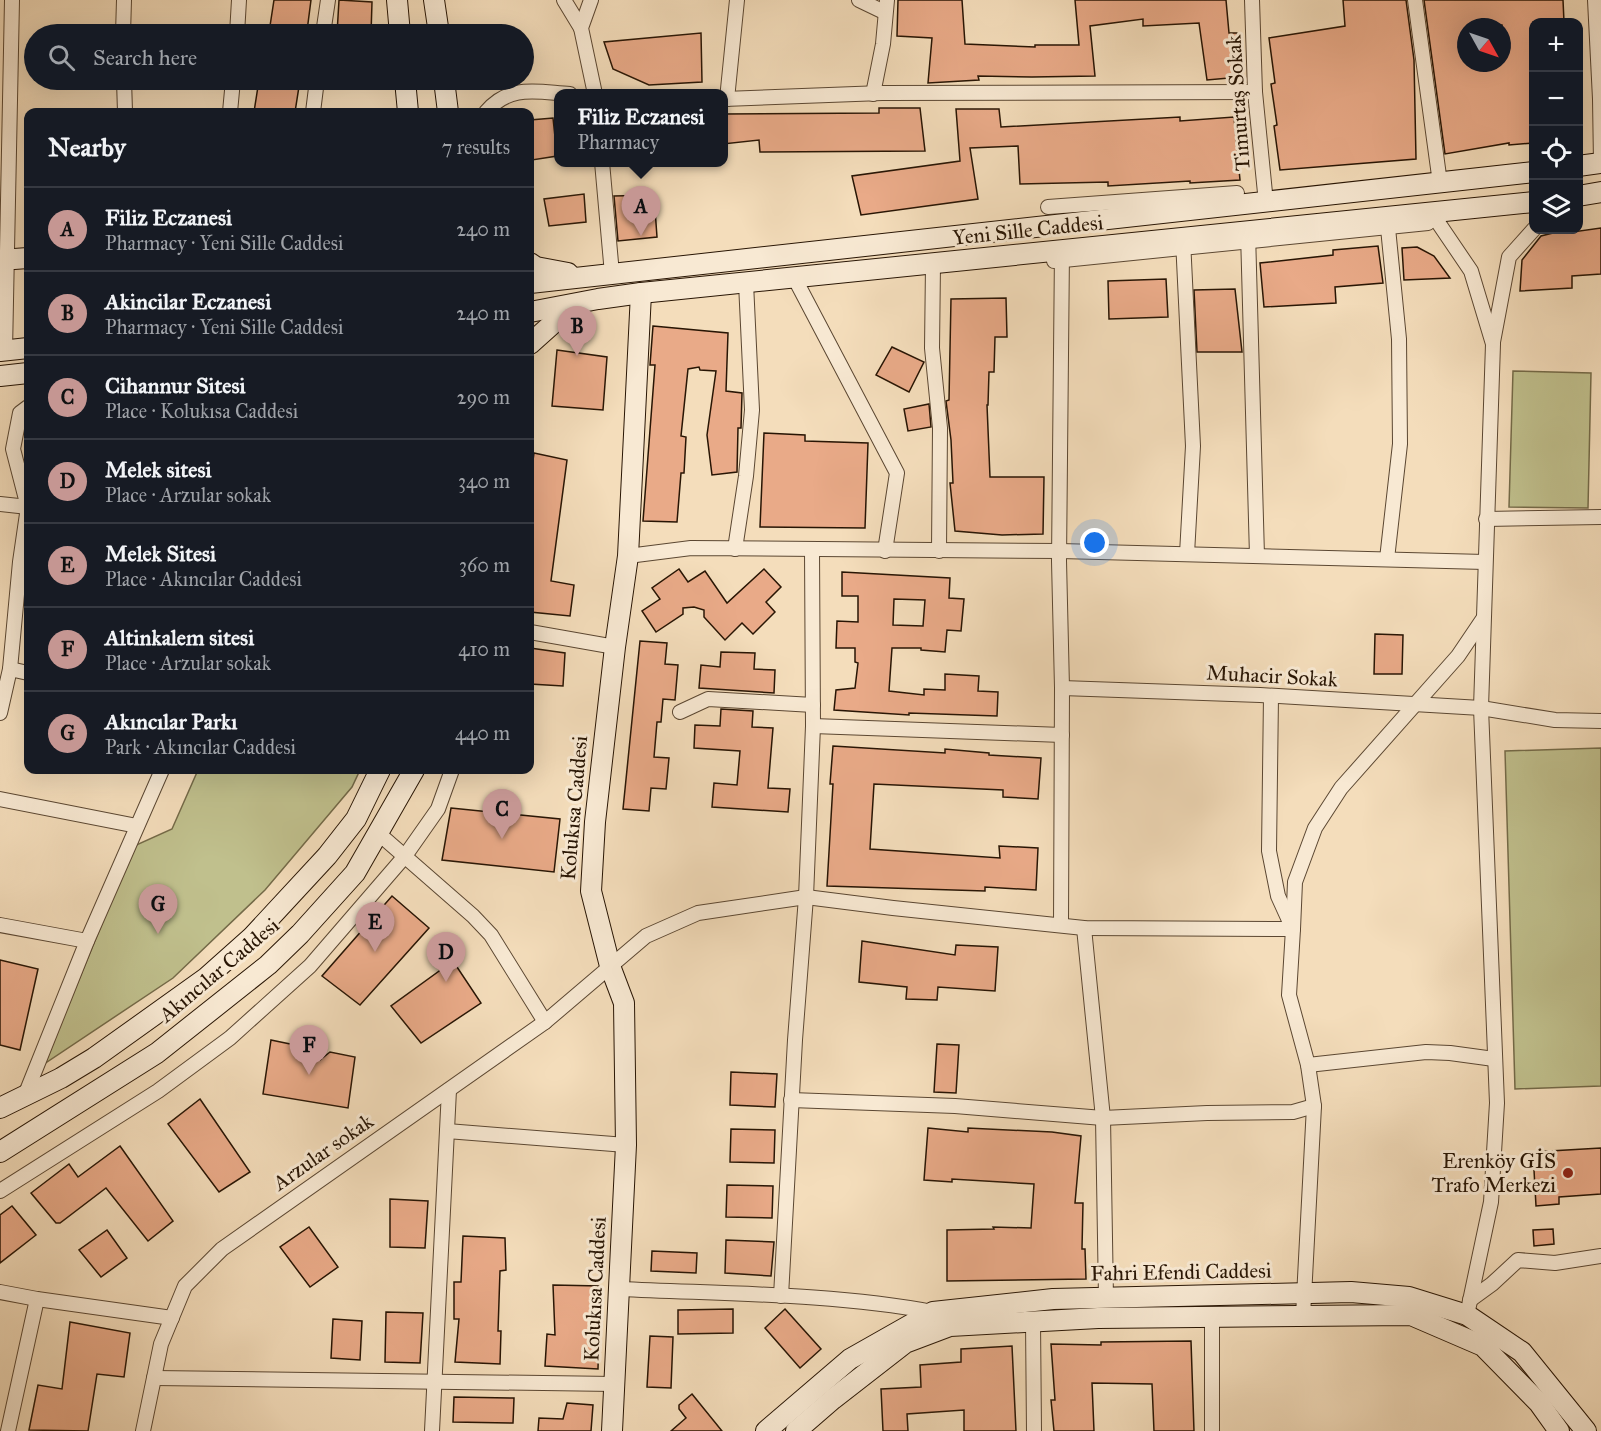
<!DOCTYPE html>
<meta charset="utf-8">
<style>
body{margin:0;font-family:"IM FELL Great Primer",serif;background:#242831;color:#f1f3f6}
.controls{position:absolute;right:18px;top:18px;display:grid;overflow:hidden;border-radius:12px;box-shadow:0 6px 24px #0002}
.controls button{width:54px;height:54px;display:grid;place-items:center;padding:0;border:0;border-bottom:2px solid #363941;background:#171b24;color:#f1f3f6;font:30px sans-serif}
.compass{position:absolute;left:1457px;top:18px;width:54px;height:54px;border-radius:50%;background:#171b24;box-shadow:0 6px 24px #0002;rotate:130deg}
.you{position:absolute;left:1095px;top:543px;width:21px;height:21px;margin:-15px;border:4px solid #fff;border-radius:50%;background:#1a73e8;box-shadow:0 0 0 9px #1a73e833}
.badge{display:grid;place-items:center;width:39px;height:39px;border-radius:50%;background:#c59692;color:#111;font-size:20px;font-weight:700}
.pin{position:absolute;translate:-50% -50px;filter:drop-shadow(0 2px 3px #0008)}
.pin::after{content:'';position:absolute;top:32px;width:21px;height:18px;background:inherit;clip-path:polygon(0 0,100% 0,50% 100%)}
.popup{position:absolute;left:554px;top:89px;width:174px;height:78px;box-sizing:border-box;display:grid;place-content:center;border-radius:12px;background:#171b24;filter:drop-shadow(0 2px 4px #0005);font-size:20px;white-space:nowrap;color:#9ea1a6}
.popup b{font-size:22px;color:#f1f3f6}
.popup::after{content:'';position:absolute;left:50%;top:100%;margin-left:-12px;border:12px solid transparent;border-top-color:#171b24}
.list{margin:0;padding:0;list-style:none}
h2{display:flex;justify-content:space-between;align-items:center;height:78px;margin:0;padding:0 24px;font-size:26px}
h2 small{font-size:20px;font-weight:400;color:#9ea1a6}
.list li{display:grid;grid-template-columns:39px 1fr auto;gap:18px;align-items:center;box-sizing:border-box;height:84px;padding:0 24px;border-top:2px solid #363941}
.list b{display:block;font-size:22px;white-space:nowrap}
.list p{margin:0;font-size:20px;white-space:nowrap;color:#9ea1a6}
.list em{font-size:20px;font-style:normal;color:#9ea1a6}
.icon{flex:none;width:33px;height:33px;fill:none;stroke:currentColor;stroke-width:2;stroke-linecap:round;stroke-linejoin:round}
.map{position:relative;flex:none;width:1601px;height:1431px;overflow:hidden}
.search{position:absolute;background:#171b24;box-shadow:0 6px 24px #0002;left:24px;top:24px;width:510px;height:66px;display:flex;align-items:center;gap:15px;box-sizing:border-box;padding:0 21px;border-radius:33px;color:#9ea1a6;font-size:22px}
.panel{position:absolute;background:#171b24;box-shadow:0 6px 24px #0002;left:24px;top:108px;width:510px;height:666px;border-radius:12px}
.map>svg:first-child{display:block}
</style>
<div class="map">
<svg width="1601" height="1431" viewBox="0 0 1601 1431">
<rect width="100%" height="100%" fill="#f4ddbb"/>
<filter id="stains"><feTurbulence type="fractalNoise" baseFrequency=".00333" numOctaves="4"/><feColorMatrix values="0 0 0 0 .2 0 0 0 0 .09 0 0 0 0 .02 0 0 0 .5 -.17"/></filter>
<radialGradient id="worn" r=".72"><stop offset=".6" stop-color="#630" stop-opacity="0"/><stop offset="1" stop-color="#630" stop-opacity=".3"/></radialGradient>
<g fill="#c0c08d" stroke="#746a48" stroke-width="1.5">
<polygon points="1513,371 1591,373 1588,508 1509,507"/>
<polygon points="1601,748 1601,1086 1515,1089 1505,751"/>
<polygon points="198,770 360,770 352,787 265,890 173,978 44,1064 134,846 172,829"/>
</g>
<g fill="#e9aa88" stroke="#281504" stroke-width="1.5" fill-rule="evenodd">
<polygon points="274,0 311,0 307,31 270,26"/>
<polygon points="339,0 372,2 371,34 337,34"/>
<polygon points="898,0 962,0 965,44 1035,47 1035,45 1079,45 1075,0 1226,0 1229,33 1237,33 1240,77 1207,80 1199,23 1143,26 1143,19 1090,26 1095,76 1032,77 978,76 979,80 928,83 932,38 897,36"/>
<polygon points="1343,0 1406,0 1414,60 1416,159 1280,170 1274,126 1277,125 1271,84 1275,83 1269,38 1345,26"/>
<path d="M1424 0H1563L1564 22H1533V143L1509 145V143L1445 154ZM1502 25V63H1466V27Z"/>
<polygon points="701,33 702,82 649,85 613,69 604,42"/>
<polygon points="259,80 300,80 295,112 254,112"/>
<polygon points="879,108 920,108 925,151 760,152 759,140 723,144 723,114 879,113"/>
<polygon points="956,109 999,109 1001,127 1180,117 1180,121 1234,117 1240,180 1190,183 1190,181 1108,186 1108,182 1020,184 1018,146 970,148 978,199 861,215 852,176 960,161"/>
<polygon points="553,118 557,156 532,160 530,120"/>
<polygon points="584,194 586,222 549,226 544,199"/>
<polygon points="654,195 657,237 618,241 614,196"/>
<polygon points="1601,228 1601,274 1572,276 1572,288 1520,291 1522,260 1541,236 1565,230 1573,230 1573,232"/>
<polygon points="1378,246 1383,283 1335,287 1336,303 1264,307 1260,263 1333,255 1333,250"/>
<polygon points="1417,247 1434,256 1450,278 1404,280 1402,248"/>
<polygon points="1166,279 1168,317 1109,319 1108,281"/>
<polygon points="1235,289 1242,352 1197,352 1194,290"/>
<polygon points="1006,298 1007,337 995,337 994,372 989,372 988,405 987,405 990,477 1044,477 1043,534 1002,535 955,531 950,483 953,483 951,440 946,401 949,400 951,299"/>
<polygon points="653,326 728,333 726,391 742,393 741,428 738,428 737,472 712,475 707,435 716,371 700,370 699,367 688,369 681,436 686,437 684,473 681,473 677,522 643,521 655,365 650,365"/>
<polygon points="892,347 924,362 909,392 876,375"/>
<polygon points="557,350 607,357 603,410 552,406"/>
<polygon points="929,404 931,427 908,431 904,409"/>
<polygon points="764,433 805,435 805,441 868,443 865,528 760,527"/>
<polygon points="534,453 567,460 551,581 574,585 570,616 530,612 530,483"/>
<polygon points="679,569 688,582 705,571 727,603 764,569 781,587 766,602 775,612 753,634 742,623 725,640 704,617 704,610 694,607 683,608 683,614 656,632 642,611 660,599 652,588"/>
<path d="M842 572 950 578 949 598 964 599 961 631 947 630 945 652 921 650V648H892L889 691 924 695V689L945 690V674L979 676 978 691 998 692 997 716 909 713V715L834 710 836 690 855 688 858 663 855 662V648H836L837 621 858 622V596H842ZM894 599 925 600 923 626 893 625Z"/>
<polygon points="1375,634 1403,635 1402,674 1374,674"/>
<polygon points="640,641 667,643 665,664 678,665 675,700 663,699 661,722 657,722 654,757 669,758 666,789 651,788 649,811 623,809"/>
<polygon points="530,648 565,653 563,686 530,684"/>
<polygon points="721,652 755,653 754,669 775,670 774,693 699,688 701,665 720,667"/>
<polygon points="721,709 753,711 752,727 773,728 768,788 790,789 788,812 712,807 714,783 737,785 740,751 694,748 695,725 720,726"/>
<polygon points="833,746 945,753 945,749 989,753 989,755 1041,758 1038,799 1003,797 1003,790 874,784 870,849 1000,858 999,846 1038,848 1036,890 985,887 985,891 827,886 833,784 830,784"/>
<polygon points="451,808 560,819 554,872 442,860"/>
<polygon points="392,896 429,928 360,1005 322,976"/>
<polygon points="862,941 955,955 956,945 998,947 995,991 938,987 937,1000 906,999 907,987 859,982"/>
<polygon points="0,960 38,969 20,1050 0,1045"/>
<polygon points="453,961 481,1003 421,1043 391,1006"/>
<polygon points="271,1040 319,1050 315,1054 320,1060 330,1052 355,1057 348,1108 263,1094"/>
<polygon points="937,1044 959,1045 956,1093 934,1092"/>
<polygon points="731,1072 777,1074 775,1107 730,1105"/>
<polygon points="200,1099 250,1172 219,1192 168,1124"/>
<polygon points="928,1128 968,1132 968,1128 1052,1132 1081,1136 1075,1203 1083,1203 1082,1249 1085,1249 1086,1279 947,1281 947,1230 994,1229 993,1227 1031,1228 1034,1184 952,1179 952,1182 924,1180"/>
<polygon points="731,1129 775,1130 774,1163 730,1162"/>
<polygon points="120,1146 173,1221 148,1241 106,1188 60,1223 56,1223 31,1193 69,1164 78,1177"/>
<polygon points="1601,1148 1601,1194 1559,1197 1559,1204 1536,1206 1533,1152"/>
<polygon points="727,1185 773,1186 772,1218 726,1217"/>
<polygon points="390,1199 428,1201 425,1248 390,1247"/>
<polygon points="12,1206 36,1235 0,1263 0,1215"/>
<polygon points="309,1227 338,1267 310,1287 280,1247"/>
<polygon points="1553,1229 1554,1244 1534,1246 1533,1230"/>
<polygon points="107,1230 127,1258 101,1277 79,1250"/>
<polygon points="463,1236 505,1238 506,1270 500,1271 498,1331 501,1331 500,1364 455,1362 459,1319 454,1319 454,1282 461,1282"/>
<polygon points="726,1240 774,1242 771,1276 725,1273"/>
<polygon points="652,1251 697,1253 696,1273 651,1271"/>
<polygon points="553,1285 600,1286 598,1369 545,1366 547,1334 555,1335"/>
<polygon points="733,1309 733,1333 678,1334 678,1310"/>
<polygon points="785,1309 821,1349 800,1368 765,1328"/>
<polygon points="386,1312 423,1313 420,1363 385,1362"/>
<polygon points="333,1319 362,1321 360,1360 331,1358"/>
<polygon points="70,1322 130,1333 124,1377 97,1374 88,1431 29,1430 38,1385 62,1389"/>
<polygon points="650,1336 673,1337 671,1388 647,1387"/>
<polygon points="1191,1341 1194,1431 1154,1431 1152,1384 1092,1383 1094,1431 1054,1431 1051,1400 1055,1400 1051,1344 1101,1345 1101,1342"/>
<polygon points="1012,1346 1016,1431 964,1431 964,1410 907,1414 908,1431 883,1431 881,1389 921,1387 920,1365 961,1362 961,1349"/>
<polygon points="692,1394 722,1431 671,1431 686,1418 679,1409 679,1405"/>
<polygon points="454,1397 514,1398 513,1423 453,1422"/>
<polygon points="567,1403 593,1405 591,1431 538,1431 539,1418 563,1419"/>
</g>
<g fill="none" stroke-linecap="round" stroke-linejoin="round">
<defs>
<g id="street">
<polyline points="564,0 581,28"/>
<polyline points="591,0 581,28 595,94"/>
<polyline points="859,0 884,12"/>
<polyline points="1252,0 1255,92 1266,203"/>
<polyline points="1415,0 1440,183"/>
<polyline points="1595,0 1600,99 1601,163"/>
<polyline points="123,34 124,0"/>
<polyline points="237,34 239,0"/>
<polyline points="323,34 328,0"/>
<polyline points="124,80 125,112"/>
<polyline points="873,94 883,44 887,0"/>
<polyline points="724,99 882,93 1255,92"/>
<polyline points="727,99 737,0"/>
<polyline points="230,112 233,80"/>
<polyline points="313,112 317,80"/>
<path d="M486 112C510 84 536 92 570 94"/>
<polyline points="602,162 612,274"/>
<polyline points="1048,207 1237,193"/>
<polyline points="1431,212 1471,271 1493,344 1481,708 1497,1103 1491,1202 1467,1315"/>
<polyline points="1248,233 1257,556"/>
<polyline points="1183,240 1193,446 1187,554"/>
<polyline points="1054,261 1428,223"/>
<polyline points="933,265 932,348 940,428 939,551"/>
<polyline points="795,279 897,473 885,551"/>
<polyline points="1493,342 1509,257 1534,229"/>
<polyline points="5,351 12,0"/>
<polyline points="0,504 28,507"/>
<polyline points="1486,519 1601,517"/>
<polyline points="735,549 746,476 752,410 746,283"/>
<polyline points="628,556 691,548 1060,551 1485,562"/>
<polyline points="1387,559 1400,444 1399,339 1387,218"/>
<polyline points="530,632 615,647"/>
<polyline points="10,669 28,673"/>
<polyline points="1062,688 1260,695 1481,708 1555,720 1601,721"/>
<polyline points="1271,696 1269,851 1278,896 1293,929 1289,995 1308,1065 1314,1106 1303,1316"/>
<polyline points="680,712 708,699 813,705"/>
<polyline points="0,713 10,669 20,562 28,507 13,449 20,413 28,407"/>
<polyline points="813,726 1062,735"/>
<polyline points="0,799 137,826"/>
<polyline points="378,833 473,916 491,935 545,1022"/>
<polyline points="0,925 87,941"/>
<polyline points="1061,925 1062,688 1059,561 1062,250"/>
<polyline points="1084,928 1103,1118 1106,1298"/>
<polyline points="1308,1065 1426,1052 1450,1053 1494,1059"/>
<polyline points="24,1098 87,941 162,770"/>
<polyline points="791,1100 955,1106 1103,1118 1207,1113 1293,1112 1314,1106"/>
<polyline points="447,1131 626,1145"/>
<polyline points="0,1191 158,1091 230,1038 310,966 405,856 438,809 452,770"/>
<path d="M620 1289C724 1294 831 1293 933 1312"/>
<polyline points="0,1292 37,1299 172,1318"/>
<polyline points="781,1296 795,1040 806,897 813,726 812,550"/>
<polyline points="1470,1300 1492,1284 1518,1260 1555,1263 1601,1256"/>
<polyline points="1212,1317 1212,1431"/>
<polyline points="1033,1322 1034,1431"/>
<polyline points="154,1378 614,1384"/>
<polyline points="8,1431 37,1299"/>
<polyline points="143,1431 161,1344 185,1286 222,1249 545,1022 646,936 698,913 806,897 893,908 1084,928 1293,929 1295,882 1315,828 1341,788 1458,656 1483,619"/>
<polyline points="432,1431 449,1090"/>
</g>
<g id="secondary">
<polyline points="397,0 400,34"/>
<polyline points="434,0 439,34"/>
<polyline points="405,80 408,112"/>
<polyline points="444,80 448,112"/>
<polyline points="1578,166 1601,163"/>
<polyline points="1578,196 1601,192"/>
<polyline points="0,260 28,258"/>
<polyline points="530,263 536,267 568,273"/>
<polyline points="530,283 1534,172"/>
<polyline points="530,312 598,299 641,293 1534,202"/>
<polyline points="530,344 559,318 578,309"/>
<polyline points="0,351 28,348"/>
<polyline points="0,376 28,373"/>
<polyline points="0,1108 61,1078 94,1058 206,978 252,937 327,856 356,819 380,770"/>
<polyline points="0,1152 157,1053 268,965 300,934 355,873 414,770"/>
<polyline points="612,1431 626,1145 624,1003 610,966 591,891 595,822 615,647 628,556 641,293"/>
<polyline points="766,1431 850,1359 933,1312 1053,1299 1351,1292 1409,1297 1467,1315 1522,1352 1586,1431"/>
<polyline points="796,1431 833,1399 905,1343 950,1326 1098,1318 1411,1315 1483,1346 1539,1403 1559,1431"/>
</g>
</defs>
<use href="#street" stroke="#5b4732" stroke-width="16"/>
<use href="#secondary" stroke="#281504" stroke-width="22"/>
<use href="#street" stroke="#f8e9d3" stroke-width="14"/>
<use href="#secondary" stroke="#f8e9d3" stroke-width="20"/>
</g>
<circle fill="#8f2418" stroke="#f8e9d3" stroke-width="2" cx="1568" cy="1173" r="6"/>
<g text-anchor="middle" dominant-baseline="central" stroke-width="6" stroke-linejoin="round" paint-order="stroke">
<g font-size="21" fill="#281504" stroke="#f8e9d3">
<text transform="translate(1238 103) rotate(-94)">Timurtaş Sokak</text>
<text transform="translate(1028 230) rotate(-6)">Yeni Sille Caddesi</text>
<text transform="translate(1272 676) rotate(3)">Muhacir Sokak</text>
<text transform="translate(574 808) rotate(-85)">Kolukısa Caddesi</text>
<text transform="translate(219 970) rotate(-40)">Akıncılar Caddesi</text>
<text transform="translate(323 1152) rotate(-35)">Arzular sokak</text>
<text transform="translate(1181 1272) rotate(-1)">Fahri Efendi Caddesi</text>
<text transform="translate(595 1289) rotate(-87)">Kolukısa Caddesi</text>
</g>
<g font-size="21" fill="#281504" stroke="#f8e9d3" text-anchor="end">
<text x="1556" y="1161">Erenköy GİS<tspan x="1556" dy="24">Trafo Merkezi</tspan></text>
</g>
</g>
<rect width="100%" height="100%" filter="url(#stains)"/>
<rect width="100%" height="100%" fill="url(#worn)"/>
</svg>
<div class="controls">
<button>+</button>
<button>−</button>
<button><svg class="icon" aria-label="locate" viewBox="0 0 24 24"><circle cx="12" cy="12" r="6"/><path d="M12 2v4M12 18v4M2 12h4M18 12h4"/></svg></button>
<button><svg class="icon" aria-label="layers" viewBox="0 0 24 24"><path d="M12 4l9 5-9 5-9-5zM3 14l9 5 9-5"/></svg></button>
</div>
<svg class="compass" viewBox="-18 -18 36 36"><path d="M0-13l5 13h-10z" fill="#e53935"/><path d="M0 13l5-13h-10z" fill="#9ea1a6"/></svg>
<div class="you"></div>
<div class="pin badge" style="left:641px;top:236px">A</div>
<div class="popup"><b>Filiz Eczanesi</b>Pharmacy</div>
<div class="pin badge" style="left:577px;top:356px">B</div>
<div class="pin badge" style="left:502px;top:839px">C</div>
<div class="pin badge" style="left:446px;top:982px">D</div>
<div class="pin badge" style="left:375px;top:952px">E</div>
<div class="pin badge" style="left:309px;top:1075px">F</div>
<div class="pin badge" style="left:158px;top:934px">G</div>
<div class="search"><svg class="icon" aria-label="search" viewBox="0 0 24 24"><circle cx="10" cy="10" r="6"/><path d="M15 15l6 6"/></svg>Search here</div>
<section class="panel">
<h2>Nearby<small>7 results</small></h2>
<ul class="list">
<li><span class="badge">A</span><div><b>Filiz Eczanesi</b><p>Pharmacy · Yeni Sille Caddesi</p></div><em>240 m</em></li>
<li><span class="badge">B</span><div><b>Akincilar Eczanesi</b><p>Pharmacy · Yeni Sille Caddesi</p></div><em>240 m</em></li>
<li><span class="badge">C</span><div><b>Cihannur Sitesi</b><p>Place · Kolukısa Caddesi</p></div><em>290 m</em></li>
<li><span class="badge">D</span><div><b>Melek sitesi</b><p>Place · Arzular sokak</p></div><em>340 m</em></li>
<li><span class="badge">E</span><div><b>Melek Sitesi</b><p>Place · Akıncılar Caddesi</p></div><em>360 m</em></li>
<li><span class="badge">F</span><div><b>Altinkalem sitesi</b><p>Place · Arzular sokak</p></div><em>410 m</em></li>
<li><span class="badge">G</span><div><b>Akıncılar Parkı</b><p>Park · Akıncılar Caddesi</p></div><em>440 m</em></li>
</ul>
</section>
</div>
